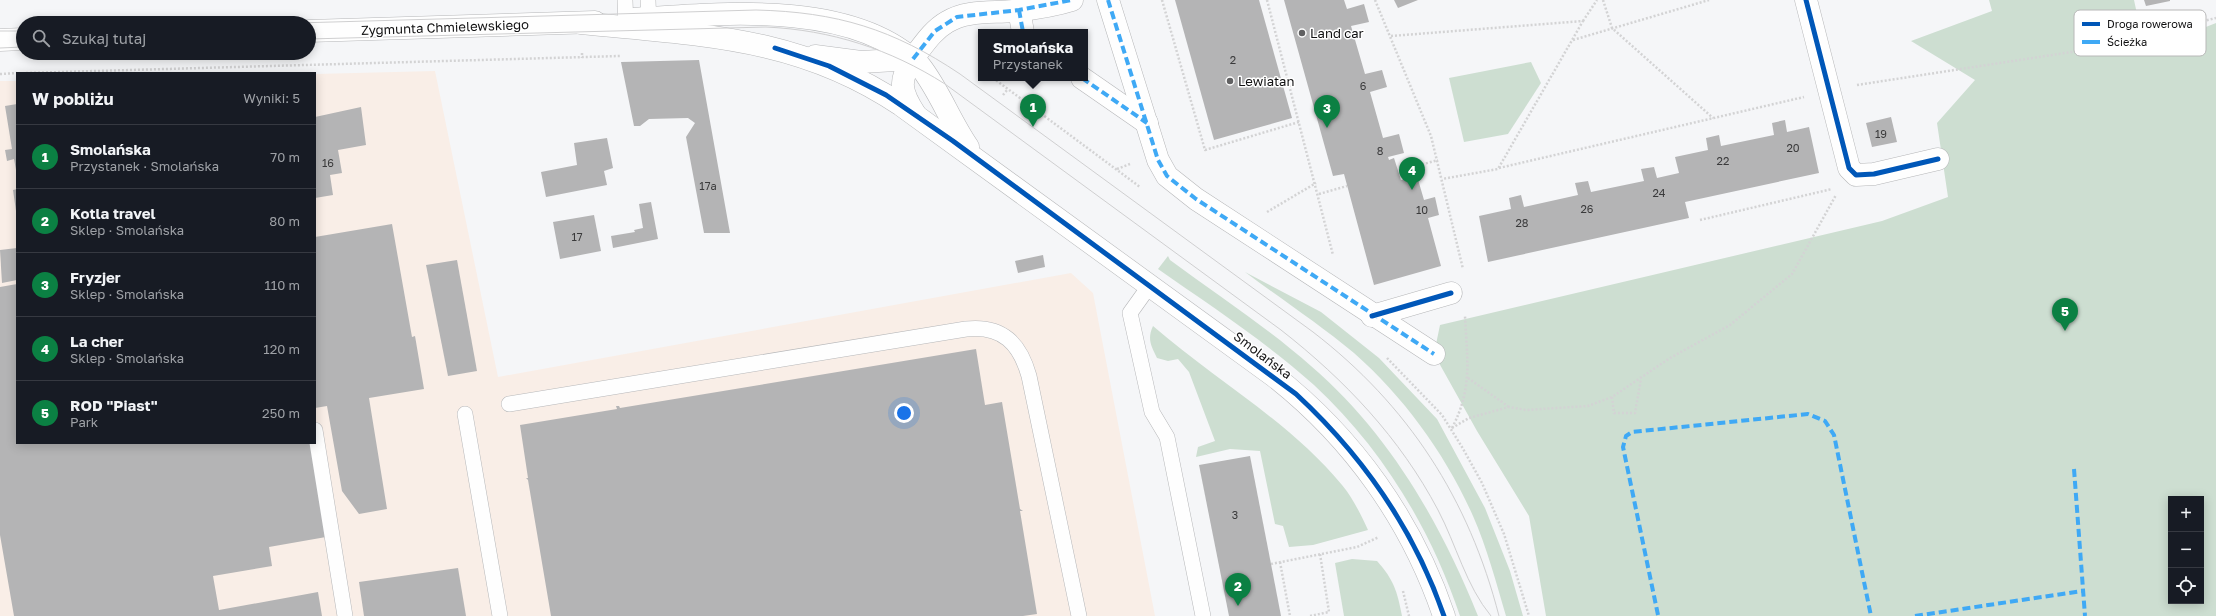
<!DOCTYPE html>
<html lang="pl">
<meta charset="utf-8">
<style>
body{margin:0;font-family:"Golos Text",sans-serif;background:#20242c;color:#f1f3f6}
.controls{position:absolute;right:12px;bottom:12px;display:grid;overflow:hidden;border-radius:0px;box-shadow:0 2px 10px #0003}
.controls button{width:36px;height:36px;display:grid;place-items:center;padding:0;border:0;border-bottom:1px solid #363941;background:#171b24;color:#f1f3f6;font:20px sans-serif}
.you{position:absolute;left:904px;top:413px;width:14px;height:14px;margin:-10px;border:3px solid #fff;border-radius:50%;background:#1a73e8;box-shadow:0 0 0 6px #1a73e833}
.badge{display:grid;place-items:center;width:26px;height:26px;border-radius:50%;background:#0b8043;color:#fff;font-size:13px;font-weight:700}
.pin{position:absolute;translate:-50% -33px;filter:drop-shadow(0 1px 2px #0008)}
.pin::after{content:'';position:absolute;top:21px;width:14px;height:12px;background:inherit;clip-path:polygon(0 0,100% 0,50% 100%)}
.popup{position:absolute;left:978px;top:29px;width:110px;height:52px;box-sizing:border-box;display:grid;place-content:center;border-radius:0px;background:#171b24;filter:drop-shadow(0 1px 3px #0005);font-size:13px;white-space:nowrap;color:#9ea1a6}
.popup b{font-size:15px;color:#f1f3f6}
.popup::after{content:'';position:absolute;left:50%;top:100%;margin-left:-8px;border:8px solid transparent;border-top-color:#171b24}
.list{margin:0;padding:0;list-style:none}
h2{display:flex;justify-content:space-between;align-items:center;height:52px;margin:0;padding:0 16px;font-size:17px}
h2 small{font-size:13px;font-weight:400;color:#9ea1a6}
.list li{display:grid;grid-template-columns:26px 1fr auto;gap:12px;align-items:center;box-sizing:border-box;height:64px;padding:0 16px;border-top:1px solid #363941}
.list b{display:block;font-size:15px;white-space:nowrap}
.list p{margin:0;font-size:13px;white-space:nowrap;color:#9ea1a6}
.list em{font-size:13px;font-style:normal;color:#9ea1a6}
.icon{flex:none;width:22px;height:22px;fill:none;stroke:currentColor;stroke-width:2;stroke-linecap:round;stroke-linejoin:round}
.map{position:relative;flex:none;width:2216px;height:616px;overflow:hidden}
.search{position:absolute;background:#171b24;box-shadow:0 2px 10px #0003;left:16px;top:16px;width:300px;height:44px;display:flex;align-items:center;gap:10px;box-sizing:border-box;padding:0 14px;border-radius:22px;color:#9ea1a6;font-size:15px}
.panel{position:absolute;background:#171b24;box-shadow:0 2px 10px #0003;left:16px;top:72px;width:300px;height:372px;border-radius:0px}
.map>svg:first-child{display:block}
</style>
<div class="map">
<svg width="2216" height="616" viewBox="0 0 2216 616">
<rect width="100%" height="100%" fill="#f5f6f8"/>
<polygon fill="#f9eee7" points="435,71 498,377 1071,273 1093,293 1155,616 0,616 0,81 17,81 17,443 315,443 315,74"/>
<g fill="#cdded1" fill-rule="evenodd">
<path d="M1989 0H2134L2145 51 2216 23V616H1546L1529 516 1477 431 1434 354 1440 325 1882 221 1948 197 1937 123 1975 80 1911 41 1992 11ZM2171 499H2201V601H2171Z"/>
<polygon points="1531,62 1541,83 1508,134 1464,142 1449,78"/>
<path d="M1168 256 1170 260C1217 295 1267 327 1311 366 1389 433 1440 522 1478 616H1460C1431 529 1382 448 1314 385 1266 342 1211 306 1158 269Z"/>
<path d="M1245 272 1321 312 1379 358 1437 419 1485 508 1510 571 1523 616H1506C1496 582 1487 548 1473 516 1446 455 1404 397 1354 353 1319 324 1281 299 1245 272Z"/>
<path d="M1153 326C1215 380 1289 421 1342 485 1353 498 1361 515 1368 530L1313 545 1289 547 1283 526 1275 524 1260 451 1230 449 1196 457 1198 447 1215 441 1189 372 1178 359 1168 361 1157 358C1151 346 1147 339 1153 326Z"/>
<path d="M1352 559 1377 561C1394 580 1397 591 1402 616H1344L1335 563Z"/>
</g>
<g fill="#b4b4b5">
<polygon points="1175,0 1259,0 1292,118 1214,140"/>
<polygon points="1284,0 1344,0 1347,9 1364,4 1369,22 1351,26 1365,74 1382,70 1387,87 1370,92 1383,138 1399,134 1404,153 1388,157 1389,160 1394,158 1401,180 1417,176 1424,200 1435,197 1439,215 1428,218 1441,266 1374,285 1344,174 1333,176"/>
<polygon points="1394,0 1418,0 1398,8"/>
<polygon points="2144,0 2170,0 2170,1 2146,6"/>
<polygon points="699,60 730,233 704,233 686,137 695,123 688,118 649,119 640,126 634,126 621,62"/>
<polygon points="17,104 17,170 16,170 14,159 7,161 5,150 12,149 5,106"/>
<polygon points="361,107 366,145 338,150 342,173 330,175 333,195 315,198 315,117"/>
<polygon points="1891,117 1897,142 1872,147 1866,123"/>
<polygon points="1785,120 1787,132 1809,127 1819,173 1685,202 1689,218 1488,262 1479,216 1511,209 1509,198 1521,195 1524,207 1578,195 1575,183 1588,181 1591,192 1644,181 1641,169 1654,167 1657,178 1679,173 1675,157 1708,150 1706,138 1719,135 1721,146 1774,135 1772,123"/>
<polygon points="607,138 613,168 604,171 607,185 546,197 541,172 577,165 574,143"/>
<polygon points="17,189 17,211 16,211 13,190"/>
<polygon points="651,202 658,239 613,248 611,236 635,232 634,230 643,228 639,204"/>
<polygon points="594,215 601,251 560,259 553,222"/>
<polygon points="392,224 412,337 415,336 424,389 369,398 387,509 359,514 342,491 327,406 315,408 315,237"/>
<polygon points="17,248 17,280 2,283 0,250"/>
<polygon points="1043,255 1045,267 1018,273 1015,261"/>
<polygon points="457,260 477,371 448,376 426,265"/>
<polygon points="17,284 17,443 310,443 326,537 269,547 272,566 213,576 219,610 318,592 322,616 14,616 0,535 0,287"/>
<polygon points="976,349 985,405 1002,402 1020,509 1023,511 1020,511 1037,614 1023,616 551,616 528,480 526,478 528,478 520,425 617,409 616,406 619,406 620,408"/>
<polygon points="1250,456 1271,564 1281,616 1229,616 1199,465"/>
<polygon points="458,568 466,616 364,616 359,582"/>
</g>
<g fill="none" stroke-linecap="round" stroke-linejoin="round">
<defs>
<g id="lane">
<polyline points="625,0 626,28"/>
<polyline points="648,0 649,28"/>
<polyline points="1150,285 1130,313 1152,412 1167,437 1203,616"/>
<path d="M509 404 966 329C1003 325 1020 344 1029 376L1079 616"/>
<polyline points="465,414 500,616"/>
<polyline points="315,430 345,616"/>
</g>
<g id="street">
<polyline points="1108,0 1158,160 1167,176 1196,199 1434,354"/>
<polyline points="1806,0 1849,168 1856,175 1874,174 1938,159"/>
<polyline points="1019,10 1023,32"/>
<polyline points="815,56 861,62 913,59"/>
<polyline points="1082,78 1147,123"/>
<path d="M915 114C900 91 898 80 914 57 924 44 933 30 947 22 966 10 991 13 1013 11 1032 9 1053 6 1072 0"/>
<polyline points="1372,316 1451,293"/>
</g>
<g id="secondary">
<path d="M634 19C722 13 855 0 920 66 939 90 950 121 968 147"/>
<path d="M581 23C699 35 799 36 901 105L1274 376C1353 438 1412 521 1444 616"/>
<polyline points="309,31 595,22"/>
<polyline points="0,40 23,39"/>
</g>
</defs>
<use href="#lane" stroke="#b6b7b9" stroke-width="16"/>
<use href="#street" stroke="#b6b7b9" stroke-width="23"/>
<use href="#secondary" stroke="#b6b7b9" stroke-width="23"/>
<g stroke="#d3d3d4" stroke-width="2.5" stroke-dasharray="2 2" stroke-linecap="butt">
<polyline points="1162,0 1205,150 1299,122"/>
<polyline points="1267,0 1333,255"/>
<polyline points="1375,0 1431,136 1463,269"/>
<polyline points="1603,0 1612,28 1713,118"/>
<polyline points="1583,21 1597,0"/>
<polyline points="1391,36 1583,21 1498,169 1442,179"/>
<polyline points="1573,40 1709,0"/>
<polyline points="582,53 582,58"/>
<polyline points="26,73 620,56"/>
<polyline points="0,74 17,73"/>
<polyline points="993,78 1140,187"/>
<polyline points="1857,85 2091,49 2216,18"/>
<polyline points="1003,95 1007,90"/>
<polyline points="1499,168 1804,97"/>
<polyline points="1117,169 1130,164"/>
<polyline points="1399,171 1438,160"/>
<polyline points="1319,194 1347,186"/>
<polyline points="1267,212 1316,183"/>
<polyline points="1700,220 1832,189"/>
<polyline points="1387,358 1442,415 1462,447 1482,483 1504,534 1529,616"/>
<polyline points="1468,378 1509,407"/>
<polyline points="1612,397 1614,413 1635,413 1641,379"/>
<polyline points="1452,428 1469,418 1509,407 1526,410 1588,406 1612,397 1670,358 1730,325 1792,274 1836,195"/>
<path d="M1452 428C1473 388 1467 359 1465 316"/>
<polyline points="1280,562 1290,616"/>
<polyline points="1271,564 1357,547 1379,537"/>
<polyline points="1403,591 1409,616"/>
<polyline points="1310,616 1329,612 1320,554"/>
</g>
<use href="#lane" stroke="#fefefe" stroke-width="15"/>
<use href="#street" stroke="#fefefe" stroke-width="22"/>
<use href="#secondary" stroke="#fefefe" stroke-width="22"/>
<g stroke="#cfcfd0" stroke-width="1">
<path d="M297 23 756 10C837 12 893 29 960 74L1313 332C1408 405 1469 499 1499 616"/>
<polyline points="0,31 23,31"/>
<path d="M309 39 766 27C831 30 890 49 945 84L1281 330C1345 380 1400 438 1438 510 1456 544 1466 586 1491 616"/>
<polyline points="0,48 23,47"/>
</g>
<g stroke="#3fa9f5" stroke-width="4" stroke-dasharray="8 4" stroke-linecap="butt">
<polyline points="1108,0 1158,160 1167,176 1196,199 1434,354"/>
<polyline points="1019,10 1023,32"/>
<polyline points="913,59 935,31 957,17 1019,10 1072,0"/>
<polyline points="1082,78 1147,123"/>
<polyline points="2074,469 2085,616"/>
<polyline points="1658,615 1623,447 1626,436 1632,432 1808,414 1825,421 1834,435 1871,616"/>
<polyline points="1915,616 2082,591"/>
</g>
<defs>
<g id="cycleway">
<polyline points="1806,0 1849,168 1856,175 1874,174 1938,159"/>
<path d="M775 48 829 66 886 95 953 141 1296 394C1363 456 1414 529 1444 616"/>
<polyline points="1372,316 1451,293"/>
</g>
</defs>
<use href="#cycleway" stroke="#fff" stroke-width="8"/>
<use href="#cycleway" stroke="#0057b8" stroke-width="5"/>
</g>
<g fill="#616162" stroke="#fff" stroke-width="1.5">
<circle cx="1302" cy="33" r="4"/>
<circle cx="1230" cy="81" r="4"/>
</g>
<g text-anchor="middle" dominant-baseline="central" stroke-width="3" stroke-linejoin="round" paint-order="stroke">
<g font-size="11" fill="#3a3a3b">
<text x="1233" y="59">2</text>
<text x="1363" y="85">6</text>
<text x="1881" y="133">19</text>
<text x="1793" y="147">20</text>
<text x="1380" y="150">8</text>
<text x="1723" y="160">22</text>
<text x="328" y="162">16</text>
<text x="708" y="185">17a</text>
<text x="1659" y="192">24</text>
<text x="1587" y="208">26</text>
<text x="1422" y="209">10</text>
<text x="1522" y="222">28</text>
<text x="577" y="236">17</text>
<text x="1235" y="514">3</text>
</g>
<g font-size="13" fill="#111112" stroke="#fff">
<text transform="translate(445 27) rotate(-2)">Zygmunta Chmielewskiego</text>
<text transform="translate(1263 355) rotate(37)">Smolańska</text>
</g>
<g font-size="13" fill="#111112" stroke="#fff" text-anchor="start">
<text x="1310" y="33">Land car</text>
<text x="1238" y="81">Lewiatan</text>
</g>
</g>
<rect x="2074" y="10" width="132" height="46" rx="6" fill="#fff" stroke="#b8b8b8" stroke-width="1"/>
<rect x="2082" y="22" width="18" height="4" fill="#0057b8"/>
<rect x="2082" y="40" width="18" height="4" fill="#3fa9f5"/>
<g font-size="11" fill="#111112">
<text x="2107" y="28">Droga rowerowa</text>
<text x="2107" y="46">Ścieżka</text>
</g>
</svg>
<div class="controls">
<button>+</button>
<button>−</button>
<button><svg class="icon" aria-label="locate" viewBox="0 0 24 24"><circle cx="12" cy="12" r="6"/><path d="M12 2v4M12 18v4M2 12h4M18 12h4"/></svg></button>
</div>
<div class="you"></div>
<div class="pin badge" style="left:1033px;top:127px">1</div>
<div class="popup"><b>Smolańska</b>Przystanek</div>
<div class="pin badge" style="left:1238px;top:606px">2</div>
<div class="pin badge" style="left:1327px;top:128px">3</div>
<div class="pin badge" style="left:1412px;top:190px">4</div>
<div class="pin badge" style="left:2065px;top:331px">5</div>
<div class="search"><svg class="icon" aria-label="search" viewBox="0 0 24 24"><circle cx="10" cy="10" r="6"/><path d="M15 15l6 6"/></svg>Szukaj tutaj</div>
<section class="panel">
<h2>W pobliżu<small>Wyniki: 5</small></h2>
<ul class="list">
<li><span class="badge">1</span><div><b>Smolańska</b><p>Przystanek · Smolańska</p></div><em>70 m</em></li>
<li><span class="badge">2</span><div><b>Kotla travel</b><p>Sklep · Smolańska</p></div><em>80 m</em></li>
<li><span class="badge">3</span><div><b>Fryzjer</b><p>Sklep · Smolańska</p></div><em>110 m</em></li>
<li><span class="badge">4</span><div><b>La cher</b><p>Sklep · Smolańska</p></div><em>120 m</em></li>
<li><span class="badge">5</span><div><b>ROD &quot;Piast&quot;</b><p>Park</p></div><em>250 m</em></li>
</ul>
</section>
</div>
